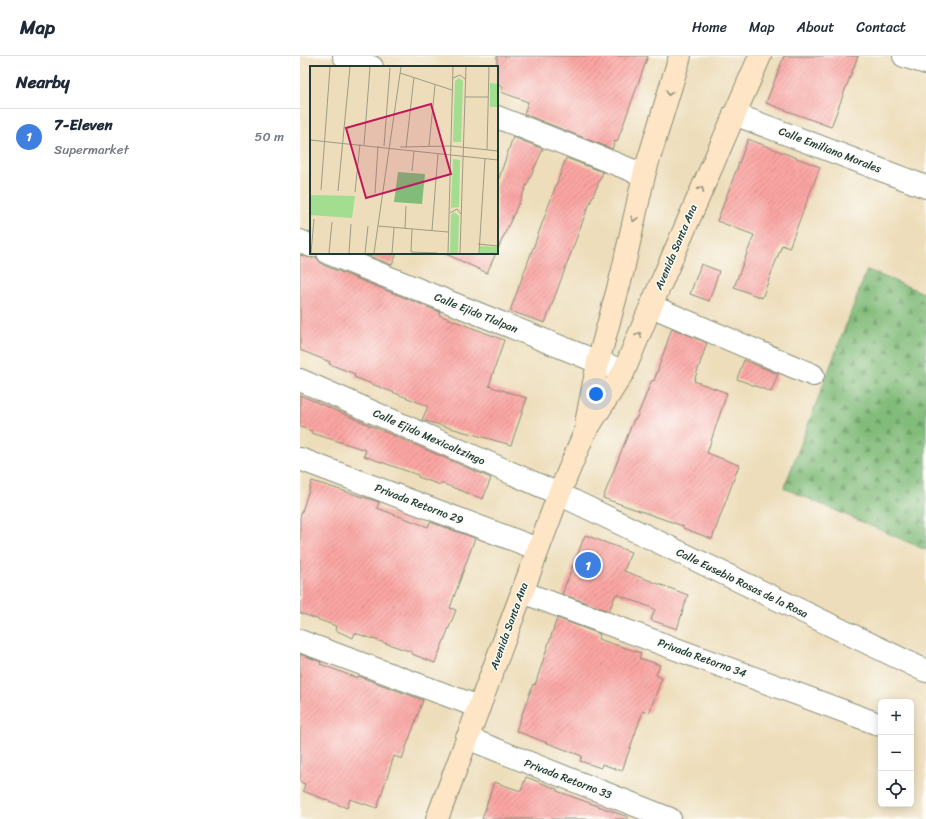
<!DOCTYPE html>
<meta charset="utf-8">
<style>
body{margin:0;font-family:Sriracha,sans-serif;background:#f6f6f7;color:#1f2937}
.controls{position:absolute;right:12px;bottom:12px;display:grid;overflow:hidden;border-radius:6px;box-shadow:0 2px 10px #0003}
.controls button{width:36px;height:36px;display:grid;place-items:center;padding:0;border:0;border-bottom:1px solid #e0e1e3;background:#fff;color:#1f2937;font:20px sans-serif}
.you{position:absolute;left:296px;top:338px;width:14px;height:14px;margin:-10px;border:3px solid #fff;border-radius:50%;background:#1a73e8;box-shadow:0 0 0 6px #1a73e833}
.badge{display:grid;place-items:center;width:26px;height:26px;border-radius:50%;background:#1a73e8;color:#fff;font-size:13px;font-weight:700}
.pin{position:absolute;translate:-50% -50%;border:2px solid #fff;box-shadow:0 1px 4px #0006}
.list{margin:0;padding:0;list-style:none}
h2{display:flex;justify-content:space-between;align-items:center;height:52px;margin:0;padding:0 16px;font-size:17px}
h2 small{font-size:13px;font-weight:400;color:#747a83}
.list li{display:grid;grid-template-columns:26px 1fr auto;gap:12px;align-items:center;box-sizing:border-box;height:56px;padding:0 16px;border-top:1px solid #e0e1e3}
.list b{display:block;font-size:15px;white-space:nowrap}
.list p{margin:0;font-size:13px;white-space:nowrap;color:#747a83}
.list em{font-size:13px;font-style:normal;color:#747a83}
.icon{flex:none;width:22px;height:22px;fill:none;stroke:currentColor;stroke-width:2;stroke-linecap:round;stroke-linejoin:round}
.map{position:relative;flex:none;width:626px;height:763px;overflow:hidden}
header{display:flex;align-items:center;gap:24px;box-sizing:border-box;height:56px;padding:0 20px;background:#fff;border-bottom:1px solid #e0e1e3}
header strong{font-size:19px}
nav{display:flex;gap:22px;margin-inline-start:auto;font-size:14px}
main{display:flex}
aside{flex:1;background:#fff}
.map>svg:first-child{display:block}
</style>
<header>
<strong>Map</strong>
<nav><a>Home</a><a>Map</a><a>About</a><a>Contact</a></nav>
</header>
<main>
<aside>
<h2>Nearby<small></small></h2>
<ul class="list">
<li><span class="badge" style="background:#3f7fe0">1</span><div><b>7-Eleven</b><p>Supermarket</p></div><em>50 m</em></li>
</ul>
</aside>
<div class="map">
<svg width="626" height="763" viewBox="0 0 626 763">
<defs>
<pattern id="forest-firs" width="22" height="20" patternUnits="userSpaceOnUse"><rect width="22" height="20" fill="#82bc7a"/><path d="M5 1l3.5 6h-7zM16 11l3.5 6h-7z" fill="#6a9a65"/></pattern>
<pattern id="building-hatch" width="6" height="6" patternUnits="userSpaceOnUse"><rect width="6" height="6" fill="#fba5a3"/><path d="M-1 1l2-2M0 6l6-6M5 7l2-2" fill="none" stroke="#cb8886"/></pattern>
</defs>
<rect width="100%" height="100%" fill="#fdfcf7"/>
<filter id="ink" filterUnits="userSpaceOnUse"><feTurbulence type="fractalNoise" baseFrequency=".025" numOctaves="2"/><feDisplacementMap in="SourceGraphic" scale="8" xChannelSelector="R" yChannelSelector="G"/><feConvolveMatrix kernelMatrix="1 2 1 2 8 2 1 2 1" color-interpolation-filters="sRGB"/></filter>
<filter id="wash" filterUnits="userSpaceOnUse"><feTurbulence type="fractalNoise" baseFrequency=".012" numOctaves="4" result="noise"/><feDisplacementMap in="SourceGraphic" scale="16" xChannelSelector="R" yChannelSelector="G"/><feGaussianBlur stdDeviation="0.9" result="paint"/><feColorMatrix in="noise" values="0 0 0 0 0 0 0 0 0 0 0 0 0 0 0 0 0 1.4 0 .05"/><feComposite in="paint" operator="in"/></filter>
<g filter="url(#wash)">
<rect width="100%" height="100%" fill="#edddba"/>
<polygon fill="url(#forest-firs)" stroke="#507c57" points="567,214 626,238 626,494 484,432"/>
<g id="blocks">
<g fill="url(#building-hatch)">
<polygon points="197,0 348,0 317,86 315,85 312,93 224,58 228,46 201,36 203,31 197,29"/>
<polygon points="484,0 558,0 531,71 466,47"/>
<polygon points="213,81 243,93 197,195 197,128"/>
<polygon points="448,83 520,111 489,192 482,189 462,242 434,231 454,179 417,165"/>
<polygon points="266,102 303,116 285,159 245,267 210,255"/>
<polygon points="61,197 97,197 92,209"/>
<polygon points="144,197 196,197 187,217"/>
<polygon points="0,199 12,202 16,201 23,209 140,256 139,259 204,284 189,330 227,342 211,389 122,364 128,350 54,321 55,318 29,308 30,306 0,294"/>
<polygon points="401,208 419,215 409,245 390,238"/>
<polygon points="372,272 407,287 394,325 427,337 407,397 439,409 412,483 383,472 383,470 303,442 334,363 336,363 352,324 354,325"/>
<polygon points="444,304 478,318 471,336 437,323"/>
<polygon points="0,339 191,422 183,443 141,427 140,429 118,421 118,419 64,400 66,394 11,377 12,375 0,371"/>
<polygon points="12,425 79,446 77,452 128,471 130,466 175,482 150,552 156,554 135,607 112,598 112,596 55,577 53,582 35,574 36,570 0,557 0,461"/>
<polygon points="285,479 331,496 324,515 388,539 377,573 351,564 355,553 316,538 309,555 262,538"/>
<polygon points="257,562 300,578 298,583 341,597 339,602 360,609 356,619 362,622 349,657 343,655 322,715 302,708 301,712 280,705 282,700 216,675 233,628 235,629"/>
<polygon points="0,598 21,606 20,608 57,622 58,620 123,644 102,703 94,700 77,752 50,743 47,752 3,735 5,728 0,726"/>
<polygon points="226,721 257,733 257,735 328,761 328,763 182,763 194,726 221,735"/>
</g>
</g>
</g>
<g filter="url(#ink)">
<use href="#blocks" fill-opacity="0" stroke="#868d77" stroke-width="1"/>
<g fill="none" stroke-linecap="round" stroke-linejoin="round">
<defs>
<g id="minor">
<polyline points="44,0 72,11"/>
<polyline points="434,58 626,131"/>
<polyline points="197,61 344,119"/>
<polyline points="0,185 11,190"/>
<polyline points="28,197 298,306 324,315"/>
<polyline points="351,250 513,319"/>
<polyline points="0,324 259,438 626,615"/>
<polyline points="0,403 238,493"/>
<polyline points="222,536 581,669"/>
<polyline points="0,585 179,651"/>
<polyline points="167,682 370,763"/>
</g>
<polyline id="tertiary" points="604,0 626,7"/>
<g id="secondary">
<polyline points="286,367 298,306 322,218 344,119 380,0"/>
<polyline points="137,763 259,438 284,378 324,315 351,250 460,0"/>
</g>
</defs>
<use href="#minor" stroke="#868d77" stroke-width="24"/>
<use href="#tertiary" stroke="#868d77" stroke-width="24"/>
<use href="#secondary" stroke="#868d77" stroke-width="24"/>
<use href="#minor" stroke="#fff" stroke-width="22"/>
<use href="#tertiary" stroke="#fff" stroke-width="22"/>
<use href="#secondary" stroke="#fde5c5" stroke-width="22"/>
</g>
<defs><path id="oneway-chevron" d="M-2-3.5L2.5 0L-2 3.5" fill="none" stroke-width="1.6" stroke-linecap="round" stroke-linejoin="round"/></defs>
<g stroke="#8e917c">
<use href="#oneway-chevron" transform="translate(369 37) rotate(107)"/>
<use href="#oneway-chevron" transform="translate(401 133) rotate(-67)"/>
<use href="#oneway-chevron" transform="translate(334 163) rotate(103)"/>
<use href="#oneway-chevron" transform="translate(339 279) rotate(-68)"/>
</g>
</g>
<g text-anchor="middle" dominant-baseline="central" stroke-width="3" stroke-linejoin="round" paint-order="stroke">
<g font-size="11" fill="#1f3d34" stroke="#fdfcf7">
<text transform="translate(530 94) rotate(21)">Calle Emiliano Morales</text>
<text transform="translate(376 191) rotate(-67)">Avenida Santa Ana</text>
<text transform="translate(176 257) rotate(22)">Calle Ejido Tlalpan</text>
<text transform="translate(129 381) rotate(24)">Calle Ejido Mexicaltzingo</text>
<text transform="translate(119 448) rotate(21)">Privada Retorno 29</text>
<text transform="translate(442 527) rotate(26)">Calle Eusebio Rosas de la Rosa</text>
<text transform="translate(209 570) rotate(-70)">Avenida Santa Ana</text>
<text transform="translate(402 602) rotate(20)">Privada Retorno 34</text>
<text transform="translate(268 723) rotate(21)">Privada Retorno 33</text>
</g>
</g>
<g transform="translate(10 10)">
<rect width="188" height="188" fill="#edddba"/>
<path d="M88 106 115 108 112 138 84 136Z" fill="#82bc7a"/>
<path d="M149 12 153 15 151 76H143L145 15ZM180 17 188 18V41H180ZM143 93 150 94 149 141 141 142ZM0 129 45 130 42 152 0 149ZM144 146 149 150 148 187H140L141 149ZM169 180 188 181V187H170Z" fill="#a3dd90"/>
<path fill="none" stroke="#9b9d84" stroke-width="1" d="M90 7 142 24M143 12 150 9 155 13M155 31H178M0 74 188 94M54 79 60 1M74 80 80 2M119 80 125 19M90 81 141 80 188 85M96 82 104 11M177 84 179 1M102 105 104 85M11 124 20 1M28 125 40 1M45 126 50 78M65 127 68 80M140 147 147 143 151 148M68 160 138 166M95 163 96 140M122 164 128 88M168 178 188 180M101 186 127 187M101 186 102 163M1 187 4 153M19 187 22 156M39 187 41 158M55 187 58 160M64 187 91 1M82 187 84 162M138 187 143 1M150 187 156 1M169 187 175 93"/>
<path fill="#c2185b" fill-opacity="0.15" stroke="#c2185b" stroke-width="2" d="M121 38 141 108 56 132 36 62Z"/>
<rect width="188" height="188" fill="none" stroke="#1f3d34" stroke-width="2"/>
</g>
</svg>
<div class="controls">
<button>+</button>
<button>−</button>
<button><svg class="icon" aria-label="locate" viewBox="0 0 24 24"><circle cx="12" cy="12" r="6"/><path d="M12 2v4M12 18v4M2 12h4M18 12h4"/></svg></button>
</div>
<div class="you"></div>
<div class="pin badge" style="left:288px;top:509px;background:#3f7fe0">1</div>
</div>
</main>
